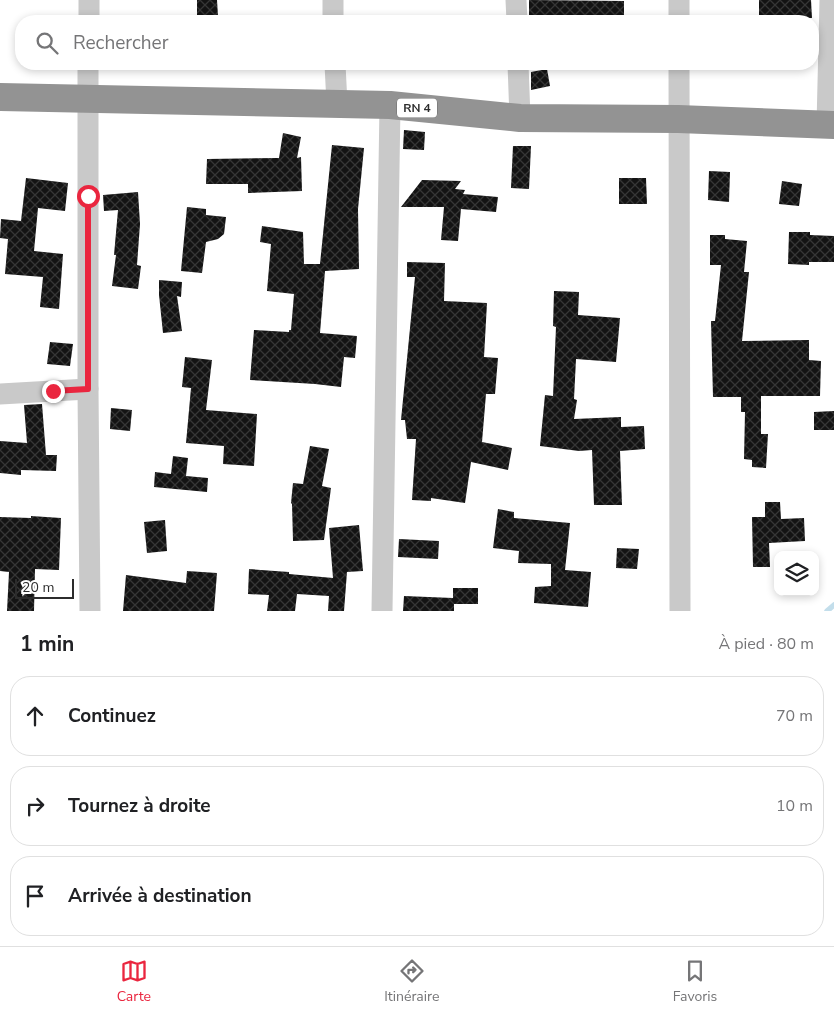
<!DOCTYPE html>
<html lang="fr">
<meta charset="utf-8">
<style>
body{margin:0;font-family:"Nunito Sans",sans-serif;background:#f2f2f2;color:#202124}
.controls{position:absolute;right:15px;bottom:15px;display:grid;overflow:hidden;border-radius:10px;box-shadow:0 2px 8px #0003}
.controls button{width:45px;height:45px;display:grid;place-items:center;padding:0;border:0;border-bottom:1px solid #e0e0e0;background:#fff;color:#202124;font:25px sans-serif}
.scale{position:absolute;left:15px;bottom:12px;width:59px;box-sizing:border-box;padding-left:5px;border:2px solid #2c2c2c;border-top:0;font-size:14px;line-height:18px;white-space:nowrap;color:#2c2c2c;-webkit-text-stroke:4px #fff;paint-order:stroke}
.stop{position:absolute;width:15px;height:15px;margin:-11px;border:4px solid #ea263f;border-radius:50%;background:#fff}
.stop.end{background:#ea263f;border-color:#fff;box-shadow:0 1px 5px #0008}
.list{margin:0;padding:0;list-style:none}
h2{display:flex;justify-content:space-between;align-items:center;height:65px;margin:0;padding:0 20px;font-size:21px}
h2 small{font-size:16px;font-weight:400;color:#757577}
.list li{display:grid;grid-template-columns:32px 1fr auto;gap:15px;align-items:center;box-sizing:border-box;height:80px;margin:0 10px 10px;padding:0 10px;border:1px solid #e0e0e0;border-radius:20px}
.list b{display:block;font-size:19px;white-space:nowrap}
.list em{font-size:16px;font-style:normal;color:#757577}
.icon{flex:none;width:28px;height:28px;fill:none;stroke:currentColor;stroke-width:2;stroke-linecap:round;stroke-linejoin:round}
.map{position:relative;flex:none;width:834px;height:611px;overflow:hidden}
.search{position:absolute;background:#fff;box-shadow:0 2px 8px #0003;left:15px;right:15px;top:15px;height:55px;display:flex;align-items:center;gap:12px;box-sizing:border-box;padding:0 18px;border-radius:20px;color:#757577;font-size:19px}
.sheet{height:335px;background:#fff}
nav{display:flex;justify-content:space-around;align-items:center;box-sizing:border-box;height:70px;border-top:1px solid #e0e0e0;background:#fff;font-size:14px;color:#757577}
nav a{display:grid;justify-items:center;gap:2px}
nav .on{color:#ea263f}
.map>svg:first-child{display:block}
</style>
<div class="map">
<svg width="834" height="611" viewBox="0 0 834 611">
<defs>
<pattern id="building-cross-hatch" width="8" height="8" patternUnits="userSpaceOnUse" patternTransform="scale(1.25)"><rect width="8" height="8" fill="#131313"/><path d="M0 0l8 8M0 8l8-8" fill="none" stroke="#363636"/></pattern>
</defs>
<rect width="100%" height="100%" fill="#fff"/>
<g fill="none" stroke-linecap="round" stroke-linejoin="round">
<polyline stroke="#c3deeb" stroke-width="5.5" points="827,611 834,605"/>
</g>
<g fill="url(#building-cross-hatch)">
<polygon points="197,0 217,0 218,16 197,17"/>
<polygon points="529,0 624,1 624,21 529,21"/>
<polygon points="759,0 811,0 812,18 759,20"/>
<polygon points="547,69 550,86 531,90 531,72"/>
<polygon points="404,130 425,132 424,150 403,149"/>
<polygon points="283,133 301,137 297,158 301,157 302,191 248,193 248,184 206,184 207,159 279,158"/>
<polygon points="332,145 364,148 358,209 359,269 325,271 320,333 357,336 355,358 344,357 341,387 315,384 250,380 254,330 289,332 289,330 291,330 294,294 267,291 271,244 260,242 262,226 303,232 304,264 320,264"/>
<polygon points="513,146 531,146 529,189 511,188"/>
<polygon points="709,171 730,172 729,202 708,200"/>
<polygon points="26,178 68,183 65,211 38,208 34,251 63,254 59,309 40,307 43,277 5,274 8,239 0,238 1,219 21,221"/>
<polygon points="619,178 646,178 647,204 619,204"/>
<polygon points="422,180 461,181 455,189 465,190 463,194 498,197 496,212 461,209 458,241 441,240 444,207 401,207"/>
<polygon points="782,181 802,184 799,206 779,204"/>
<polygon points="138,192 140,224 137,265 141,266 138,289 112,286 116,255 114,255 118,210 104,211 103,195"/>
<polygon points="187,207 206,209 206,215 226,217 224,234 218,239 206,242 202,273 181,271"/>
<polygon points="789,232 810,232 810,235 834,236 834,262 809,262 809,265 788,264"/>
<polygon points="710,235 725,235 725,239 747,241 744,272 749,272 742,341 809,340 809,360 821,361 820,396 761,396 761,434 768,434 766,468 752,467 752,460 744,459 745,412 741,412 741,397 713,397 711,321 715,321 721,265 710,265"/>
<polygon points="407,262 445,263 444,301 487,303 484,357 498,358 495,394 486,394 482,442 512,448 508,470 471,462 465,503 431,498 431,501 412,500 416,439 407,439 405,420 401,420 415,277 407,277"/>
<polygon points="159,280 182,282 181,297 177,296 182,331 163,333 159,295"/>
<polygon points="554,291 579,292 578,315 620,318 616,362 576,359 574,399 577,400 574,419 621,417 621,427 644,426 645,449 620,451 622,505 594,505 592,450 579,451 540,446 545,395 553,396 556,327 553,326"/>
<polygon points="50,342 73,344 70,366 47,364"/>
<polygon points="185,357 212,360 206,410 257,414 254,466 223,464 224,446 186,443 191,388 182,387"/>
<polygon points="42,404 46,455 57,455 56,471 21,470 21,475 0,473 0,441 27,443 24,405"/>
<polygon points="111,408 132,410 130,431 110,429"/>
<polygon points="834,411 834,430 814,430 814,412"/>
<polygon points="310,446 329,449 322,486 331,488 324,540 293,541 292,504 291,503 293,483 303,484"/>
<polygon points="173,456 188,458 186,476 208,478 207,492 154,487 155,472 171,474"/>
<polygon points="765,502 780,502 781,519 804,518 805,541 769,543 770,567 753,567 752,517 765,517"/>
<polygon points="498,509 514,512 514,518 570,523 565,570 591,572 588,607 534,603 535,587 551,586 551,564 518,563 519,551 493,548"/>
<polygon points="31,516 61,518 59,570 35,569 34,611 7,611 9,572 0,571 0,517 31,518"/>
<polygon points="165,520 167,551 147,553 144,522"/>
<polygon points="359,525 363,571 347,572 344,611 328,611 329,596 297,594 295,611 267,611 269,595 248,594 249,569 289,572 289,574 333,578 329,528"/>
<polygon points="399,539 439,541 438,559 398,557"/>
<polygon points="617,548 639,549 637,569 616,568"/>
<polygon points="187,571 217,573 214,611 123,611 126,575 186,583"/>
<polygon points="453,588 478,588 478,604 454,604 454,611 403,611 404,596 453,598"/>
</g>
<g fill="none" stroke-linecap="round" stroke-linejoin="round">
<g stroke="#c9c9c9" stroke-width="21">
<polyline points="333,0 333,21"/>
<polyline points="516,0 517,21"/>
<polyline points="89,21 89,0"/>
<polyline points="679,21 679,0"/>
<polyline points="88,64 88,389 90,611"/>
<polyline points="335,64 337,104"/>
<polyline points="518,64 520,118"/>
<polyline points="679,64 680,611"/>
<polyline points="827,125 830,0"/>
<polyline points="0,394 88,389"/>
<polyline points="382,611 390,105"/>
</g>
<polyline stroke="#939393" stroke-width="28" points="0,97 390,105 520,118 678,119 834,125"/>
</g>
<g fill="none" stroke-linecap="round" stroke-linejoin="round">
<polyline stroke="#ea263f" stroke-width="6" points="53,391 88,389 88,196"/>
</g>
<g text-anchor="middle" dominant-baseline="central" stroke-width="5" stroke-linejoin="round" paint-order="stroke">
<rect fill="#fff" stroke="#6b6b6b" stroke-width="1" x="397" y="98.5" width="40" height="19" rx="4"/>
<g font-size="12" font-weight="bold" fill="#2c2c2c">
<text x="417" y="108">RN 4</text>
</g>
</g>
</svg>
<div class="controls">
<button><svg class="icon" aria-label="layers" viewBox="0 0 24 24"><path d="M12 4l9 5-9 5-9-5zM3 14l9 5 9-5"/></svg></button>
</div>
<div class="scale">20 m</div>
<div class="stop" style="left:88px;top:196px"></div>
<div class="stop end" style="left:53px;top:391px"></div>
<div class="search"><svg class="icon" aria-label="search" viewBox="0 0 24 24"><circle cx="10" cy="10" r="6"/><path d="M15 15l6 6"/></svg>Rechercher</div>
</div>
<section class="sheet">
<h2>1 min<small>À pied · 80 m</small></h2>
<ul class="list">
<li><svg class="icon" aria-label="ahead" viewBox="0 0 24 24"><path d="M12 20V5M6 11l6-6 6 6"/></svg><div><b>Continuez</b></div><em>70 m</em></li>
<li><svg class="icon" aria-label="right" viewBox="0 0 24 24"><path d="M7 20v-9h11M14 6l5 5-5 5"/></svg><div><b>Tournez à droite</b></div><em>10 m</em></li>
<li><svg class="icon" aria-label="arrive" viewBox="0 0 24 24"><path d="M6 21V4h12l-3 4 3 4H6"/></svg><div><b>Arrivée à destination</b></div></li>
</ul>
</section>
<nav>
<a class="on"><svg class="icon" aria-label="map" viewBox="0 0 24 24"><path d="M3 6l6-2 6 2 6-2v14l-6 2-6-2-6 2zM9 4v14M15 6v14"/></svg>Carte</a>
<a><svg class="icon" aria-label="directions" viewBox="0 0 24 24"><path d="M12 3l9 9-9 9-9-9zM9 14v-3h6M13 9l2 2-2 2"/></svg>Itinéraire</a>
<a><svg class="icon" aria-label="saved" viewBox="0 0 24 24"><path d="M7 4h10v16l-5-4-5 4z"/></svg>Favoris</a>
</nav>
